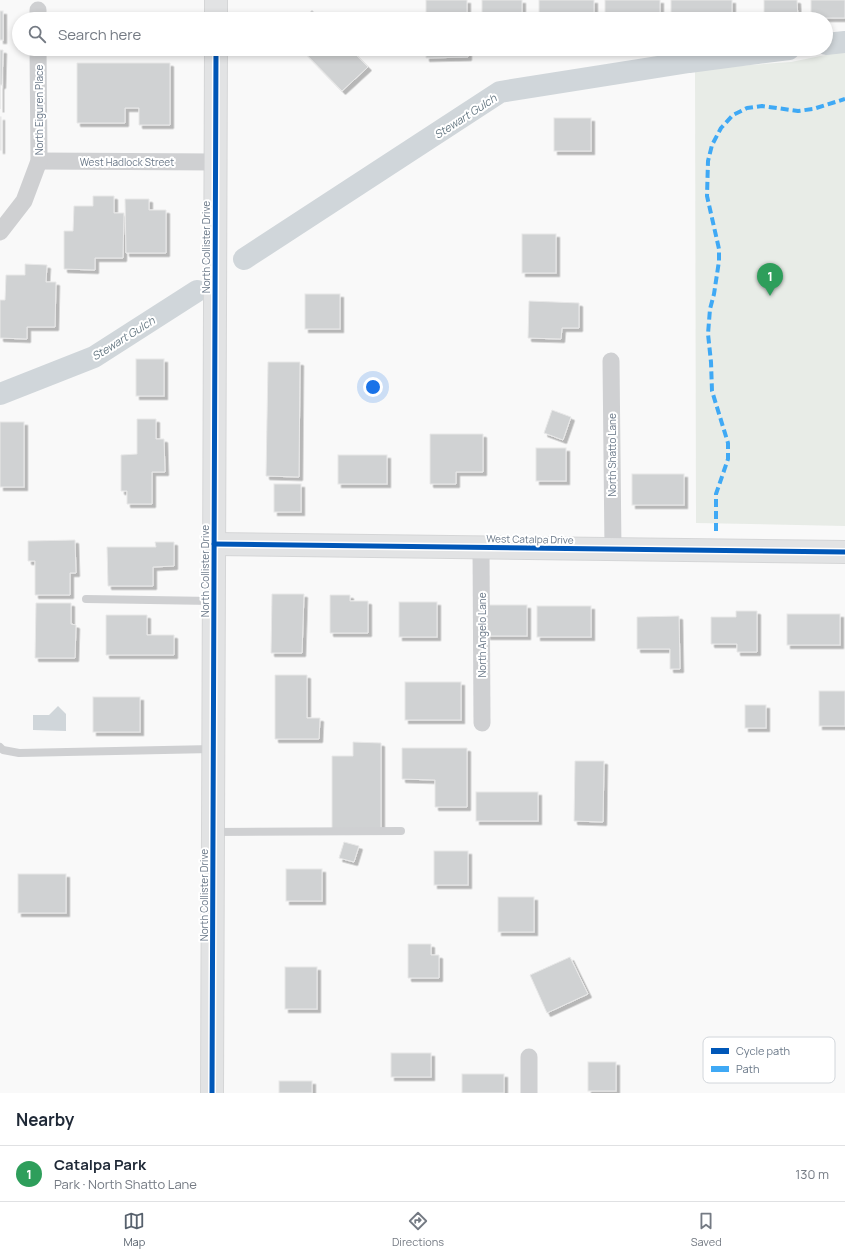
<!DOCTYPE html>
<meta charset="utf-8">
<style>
body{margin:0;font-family:Manrope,sans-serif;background:#f6f6f7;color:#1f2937}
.you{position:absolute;left:373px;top:387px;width:14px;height:14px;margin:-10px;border:3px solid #fff;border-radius:50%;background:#1a73e8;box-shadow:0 0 0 6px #1a73e833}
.badge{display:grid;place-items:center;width:26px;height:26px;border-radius:50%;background:#57616d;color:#fff;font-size:13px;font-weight:700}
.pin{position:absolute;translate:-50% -33px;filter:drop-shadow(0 1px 2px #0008)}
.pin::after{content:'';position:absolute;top:21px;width:14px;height:12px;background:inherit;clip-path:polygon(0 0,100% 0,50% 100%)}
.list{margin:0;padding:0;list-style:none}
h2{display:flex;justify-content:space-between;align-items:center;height:52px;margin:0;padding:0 16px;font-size:17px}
h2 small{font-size:13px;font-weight:400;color:#747a83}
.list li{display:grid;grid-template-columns:26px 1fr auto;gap:12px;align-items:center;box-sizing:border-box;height:56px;padding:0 16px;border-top:1px solid #e0e1e3}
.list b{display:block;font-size:15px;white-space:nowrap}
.list p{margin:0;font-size:13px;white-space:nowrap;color:#747a83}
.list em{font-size:13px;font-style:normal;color:#747a83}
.icon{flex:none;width:22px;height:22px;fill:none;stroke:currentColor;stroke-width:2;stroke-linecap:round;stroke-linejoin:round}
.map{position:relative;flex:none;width:845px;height:1093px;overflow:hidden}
.search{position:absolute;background:#fff;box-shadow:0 2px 6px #0003;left:12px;right:12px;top:12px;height:44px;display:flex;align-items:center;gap:10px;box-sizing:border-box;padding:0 14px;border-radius:22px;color:#747a83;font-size:15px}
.sheet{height:108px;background:#fff}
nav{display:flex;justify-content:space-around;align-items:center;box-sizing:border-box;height:56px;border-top:1px solid #e0e1e3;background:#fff;font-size:11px;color:#747a83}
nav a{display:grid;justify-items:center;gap:2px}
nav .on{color:#57616d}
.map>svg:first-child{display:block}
</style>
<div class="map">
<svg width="845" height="1093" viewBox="0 0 845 1093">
<defs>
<filter id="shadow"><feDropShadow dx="3.5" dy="3.5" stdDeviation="0" flood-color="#0004"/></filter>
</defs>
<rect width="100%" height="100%" fill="#f9f9f9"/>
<polygon fill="#e8ece7" points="845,51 845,526 696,523 695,69 791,62"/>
<polygon fill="#d0d6da" points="58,706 66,714 66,731 33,730 33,715 49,715"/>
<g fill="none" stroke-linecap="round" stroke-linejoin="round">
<g stroke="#d0d6da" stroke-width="22">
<polyline points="826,44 845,42"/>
<polyline points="244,259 500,92 689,62 789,49"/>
<polyline points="0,394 94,357 197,291"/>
</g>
</g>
<g fill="#d0d2d3" stroke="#e8e8e8" filter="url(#shadow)">
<rect x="426" y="0" width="41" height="19"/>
<rect x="482" y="0" width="40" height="19"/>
<rect x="539" y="0" width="55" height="19"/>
<rect x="605" y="0" width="55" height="19"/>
<rect x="671" y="0" width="61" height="19"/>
<polygon points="764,0 797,0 798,19 764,19"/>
<rect x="811" y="0" width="34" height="18"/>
<polygon points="312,10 321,19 303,19"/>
<rect x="0" y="11" width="3" height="29"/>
<rect x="81" y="14" width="62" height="5"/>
<polygon points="301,49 350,49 368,67 342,91"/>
<polygon points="426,49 468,49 468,57 426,58"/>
<polygon points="0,50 3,50 2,85 0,85 0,109"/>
<polygon points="77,63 170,63 170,125 139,125 139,108 125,108 125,123 77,123"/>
<rect x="0" y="117" width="1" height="33"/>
<rect x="554" y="118" width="37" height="33"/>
<polygon points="93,196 114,196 114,213 124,213 123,258 95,258 95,270 64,269 64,231 73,231 74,206 93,206"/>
<polygon points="125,199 149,199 149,210 166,210 166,253 126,253"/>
<rect x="522" y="234" width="34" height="39"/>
<polygon points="25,264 47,265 46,282 56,282 55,327 27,327 27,339 0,338 0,300 5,300 6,275 25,275"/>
<rect x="305" y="294" width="35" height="35"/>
<polygon points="529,301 579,303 579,328 562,328 561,339 528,338"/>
<rect x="136" y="359" width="28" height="37"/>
<polygon points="268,362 300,362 299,477 266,476"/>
<polygon points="552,410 571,417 563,440 544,433"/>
<polygon points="137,419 156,419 156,439 164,439 165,472 152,472 152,504 127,504 127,491 121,491 121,455 137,454"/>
<rect x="0" y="422" width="24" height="65"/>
<polygon points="430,434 483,434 483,472 456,472 456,484 430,484"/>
<rect x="536" y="448" width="30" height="33"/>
<rect x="338" y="455" width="49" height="29"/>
<rect x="632" y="474" width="52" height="31"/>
<rect x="274" y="484" width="27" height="28"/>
<polygon points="75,540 76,573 70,573 70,595 35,595 35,561 28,561 28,541"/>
<polygon points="155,542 174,542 174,566 153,567 153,586 108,586 107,547 156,547"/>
<polygon points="272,594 304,594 302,653 271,653"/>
<polygon points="330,595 350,595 350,601 368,601 368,633 330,633"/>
<rect x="399" y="602" width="38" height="35"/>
<polygon points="36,603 71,603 71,624 76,625 75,658 35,658"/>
<rect x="487" y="605" width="40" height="31"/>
<rect x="537" y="606" width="54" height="31"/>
<polygon points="736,611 757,611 757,652 737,652 737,644 711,644 711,617 736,617"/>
<rect x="787" y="614" width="53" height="31"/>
<polygon points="106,615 147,615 147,635 174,635 174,655 106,655"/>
<polygon points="679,616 680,669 670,669 670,649 637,649 637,617"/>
<polygon points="275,675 307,675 307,718 320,718 319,739 275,739"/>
<rect x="405" y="682" width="56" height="38"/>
<rect x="819" y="691" width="26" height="35"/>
<rect x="93" y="697" width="47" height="35"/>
<rect x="745" y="705" width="21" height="23"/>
<polygon points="353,742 381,743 381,829 332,829 332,756 353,756"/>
<polygon points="402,748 467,748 467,807 435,807 435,780 402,779"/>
<polygon points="575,761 604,761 603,822 574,821"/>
<rect x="476" y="792" width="62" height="29"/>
<polygon points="344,842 359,846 354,862 339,858"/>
<rect x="434" y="851" width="34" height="34"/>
<rect x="286" y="869" width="36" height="32"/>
<rect x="18" y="874" width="48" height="39"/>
<rect x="498" y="897" width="36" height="35"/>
<polygon points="408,944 431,944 431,955 439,955 439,978 408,978"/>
<polygon points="570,957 588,994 547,1013 530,975"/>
<rect x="285" y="967" width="32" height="42"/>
<rect x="391" y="1053" width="40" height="24"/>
<rect x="588" y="1062" width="28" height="29"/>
<rect x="462" y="1074" width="42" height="19"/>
<rect x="279" y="1081" width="33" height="12"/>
</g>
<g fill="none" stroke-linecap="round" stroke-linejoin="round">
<defs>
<g id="secondary">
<polyline points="216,19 216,0"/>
<polyline points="214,544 845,552"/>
<polyline points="212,1093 216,49"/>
</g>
</defs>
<use href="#secondary" stroke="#d5d6d7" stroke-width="24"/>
<g stroke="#cfd0d2" stroke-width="8">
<polyline points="86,599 213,601"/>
<polyline points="0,747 3,750 19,753 212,749"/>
<polyline points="214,832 401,831"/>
</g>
<g stroke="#cfd0d2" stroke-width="17">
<polyline points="38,10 38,19"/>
<polyline points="39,161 216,162"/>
<polyline points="0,232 24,201 39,161 38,49"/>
<polyline points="611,361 613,549"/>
<polyline points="481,547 482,723"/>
<polyline points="529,1093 529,1057"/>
</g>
<use href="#secondary" stroke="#e2e3e4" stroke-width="22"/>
<polyline stroke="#3fa9f5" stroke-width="4" stroke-dasharray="8 4" stroke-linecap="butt" points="716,531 716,494 728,459 728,443 712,391 711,362 708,334 710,309 714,294 719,261 719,249 707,196 708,161 712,145 721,128 733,115 747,108 762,106 798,111 813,109 845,99"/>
<defs>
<g id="cycleway">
<polyline points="214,544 845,552"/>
<polyline points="212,1093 216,49"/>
</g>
</defs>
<use href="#cycleway" stroke="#fff" stroke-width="8"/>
<use href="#cycleway" stroke="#0057b8" stroke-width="5"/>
</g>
<g text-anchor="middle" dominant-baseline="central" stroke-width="4" stroke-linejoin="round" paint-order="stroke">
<g font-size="10" fill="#6a7888" stroke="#fff">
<text transform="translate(39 110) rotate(-90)">North Eiguren Place</text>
<text x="127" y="162">West Hadlock Street</text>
<text transform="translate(206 247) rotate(-90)">North Collister Drive</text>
<text transform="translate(612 455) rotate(-90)">North Shatto Lane</text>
<text transform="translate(530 539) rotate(1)">West Catalpa Drive</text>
<text transform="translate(205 571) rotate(-90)">North Collister Drive</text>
<text transform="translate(482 635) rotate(-90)">North Angelo Lane</text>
<text transform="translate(204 895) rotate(-90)">North Collister Drive</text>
</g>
<g font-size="11" font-style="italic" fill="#667883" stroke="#fff">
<text transform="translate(465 116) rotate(-33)">Stewart Gulch</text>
<text transform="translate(123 338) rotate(-32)">Stewart Gulch</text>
</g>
</g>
<rect x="703" y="1037" width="132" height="46" rx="6" fill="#fff" stroke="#d2d6db" stroke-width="1"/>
<rect x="711" y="1048" width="18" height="6" fill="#0057b8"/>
<rect x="711" y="1066" width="18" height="6" fill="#3fa9f5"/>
<g font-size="11" fill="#6a7888">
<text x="736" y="1055">Cycle path</text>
<text x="736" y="1073">Path</text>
</g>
</svg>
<div class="you"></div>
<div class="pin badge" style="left:770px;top:296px;background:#2e9e5b">1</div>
<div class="search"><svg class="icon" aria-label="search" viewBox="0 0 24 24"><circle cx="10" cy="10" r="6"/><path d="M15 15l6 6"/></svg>Search here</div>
</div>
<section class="sheet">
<h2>Nearby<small></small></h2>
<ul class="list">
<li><span class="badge" style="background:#2e9e5b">1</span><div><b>Catalpa Park</b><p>Park · North Shatto Lane</p></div><em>130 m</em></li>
</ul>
</section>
<nav>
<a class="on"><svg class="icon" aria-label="map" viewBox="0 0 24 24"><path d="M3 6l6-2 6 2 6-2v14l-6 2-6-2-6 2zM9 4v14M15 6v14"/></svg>Map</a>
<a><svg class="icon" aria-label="directions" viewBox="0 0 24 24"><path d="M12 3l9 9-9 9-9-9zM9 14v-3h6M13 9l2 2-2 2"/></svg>Directions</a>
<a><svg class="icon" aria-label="saved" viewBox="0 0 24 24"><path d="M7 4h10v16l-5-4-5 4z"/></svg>Saved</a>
</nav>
